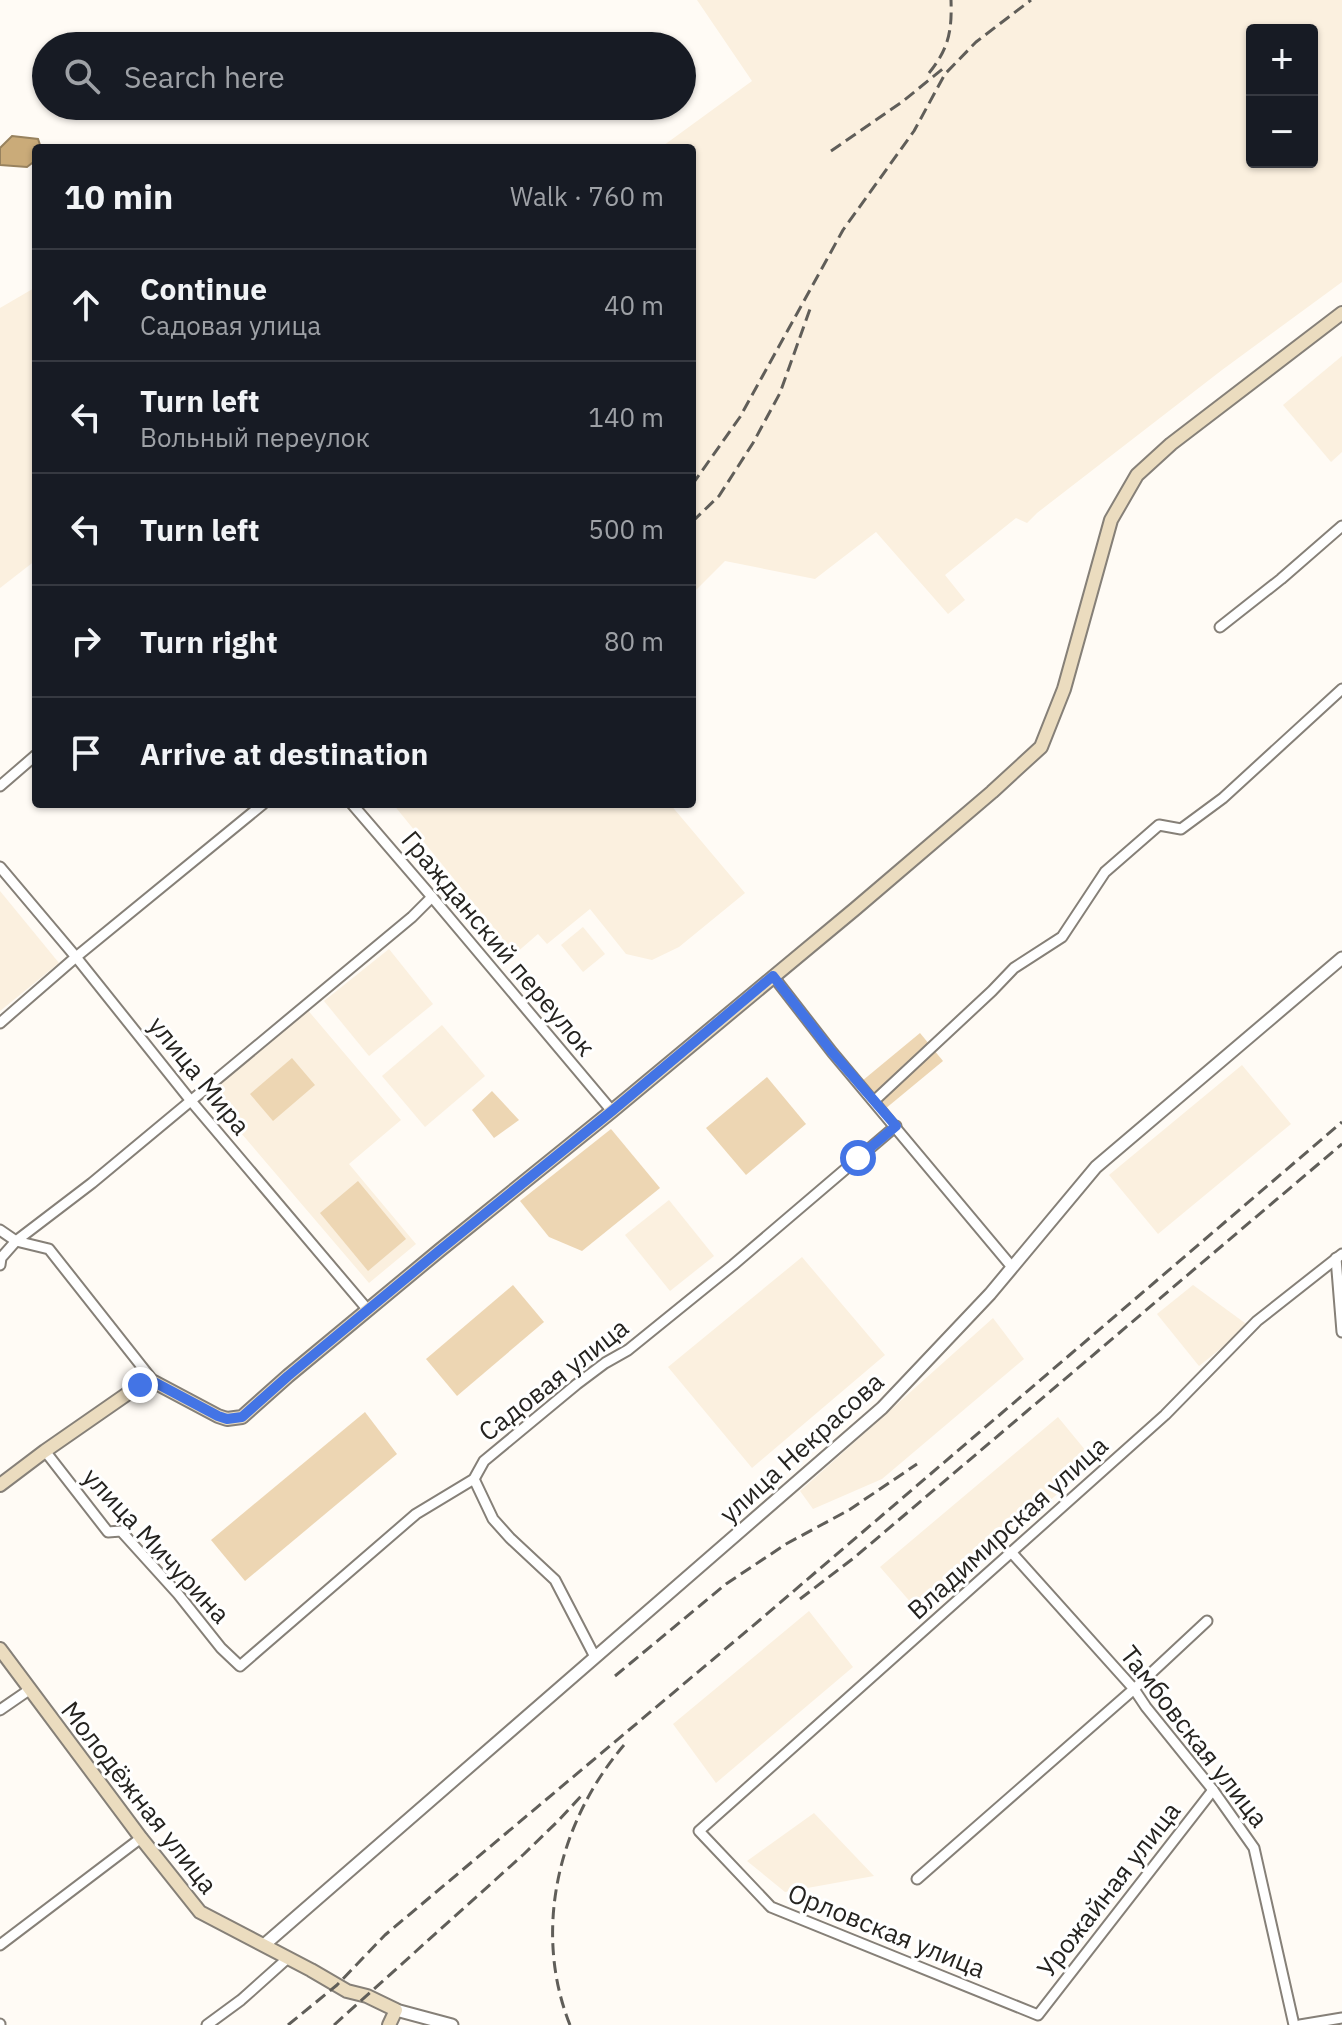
<!DOCTYPE html>
<meta charset="utf-8">
<style>
body{margin:0;font-family:"IBM Plex Sans",sans-serif;background:#20242c;color:#f1f3f6}
.controls{position:absolute;right:24px;top:24px;display:grid;overflow:hidden;border-radius:8px;box-shadow:0 2px 6px #0004}
.controls button{width:72px;height:72px;display:grid;place-items:center;padding:0;border:0;border-bottom:2px solid #363941;background:#171b24;color:#f1f3f6;font:40px sans-serif}
.stop{position:absolute;width:24px;height:24px;margin:-18px;border:6px solid #4374e5;border-radius:50%;background:#fff}
.stop.end{background:#4374e5;border-color:#fff;box-shadow:0 2px 8px #0008}
.list{margin:0;padding:0;list-style:none}
h2{display:flex;justify-content:space-between;align-items:center;height:104px;margin:0;padding:0 32px;font-size:34px}
h2 small{font-size:26px;font-weight:400;color:#9ea1a6}
.list li{display:grid;grid-template-columns:52px 1fr auto;gap:24px;align-items:center;box-sizing:border-box;height:112px;padding:0 32px;border-top:2px solid #363941}
.list b{display:block;font-size:30px;white-space:nowrap}
.list p{margin:0;font-size:26px;white-space:nowrap;color:#9ea1a6}
.list em{font-size:26px;font-style:normal;color:#9ea1a6}
.icon{flex:none;width:44px;height:44px;fill:none;stroke:currentColor;stroke-width:2;stroke-linecap:round;stroke-linejoin:round}
.map{position:relative;flex:none;width:1342px;height:2025px;overflow:hidden}
.search{position:absolute;background:#171b24;box-shadow:0 2px 6px #0004;left:32px;top:32px;width:664px;height:88px;display:flex;align-items:center;gap:20px;box-sizing:border-box;padding:0 28px;border-radius:44px;color:#9ea1a6;font-size:30px}
.panel{position:absolute;background:#171b24;box-shadow:0 2px 6px #0004;left:32px;top:144px;width:664px;height:664px;border-radius:8px}
.map>svg:first-child{display:block}
</style>
<div class="map">
<svg width="1342" height="2025" viewBox="0 0 1342 2025">
<rect width="100%" height="100%" fill="#fffbf5"/>
<g fill="#fbf0df" fill-rule="evenodd">
<path d="M697 0H1342V282L1222 370 1037 513 1027 523 1016 518 945 575 965 600 948 614 876 532 815 579 725 561 692 594V148H660L752 81ZM1252 30H1312V162H1252Z"/>
<polygon points="36,287 36,560 0,588 0,308"/>
<polygon points="1342,356 1342,452 1331,462 1283,405"/>
<polygon points="393,804 670,804 745,893 679,947 652,960 626,954 590,909 547,944 538,934 515,954"/>
<polygon points="0,891 59,963 0,1011"/>
<polygon points="583,927 605,954 583,972 561,945"/>
<polygon points="389,949 433,1004 369,1056 324,1001"/>
<polygon points="306,1008 401,1120 349,1164 416,1244 369,1283 206,1092"/>
<polygon points="442,1025 485,1076 425,1127 382,1076"/>
<polygon points="1242,1065 1291,1124 1158,1234 1109,1175"/>
<polygon points="669,1200 714,1256 670,1291 625,1235"/>
<polygon points="802,1257 885,1355 752,1468 668,1367"/>
<polygon points="1193,1285 1249,1326 1199,1366 1157,1314"/>
<polygon points="993,1318 1024,1359 882,1479 813,1509 800,1491"/>
<polygon points="1058,1417 1095,1462 919,1612 880,1567"/>
<polygon points="809,1611 853,1667 716,1783 673,1724"/>
<polygon points="814,1813 874,1876 785,1892 747,1861"/>
</g>
<g fill="#edd6b3">
<polygon points="920,1033 943,1061 885,1109 862,1081"/>
<polygon points="292,1058 315,1085 273,1121 250,1094"/>
<polygon points="767,1077 806,1124 746,1175 706,1128"/>
<polygon points="492,1091 519,1120 494,1138 472,1110"/>
<polygon points="611,1129 660,1188 582,1251 549,1237 520,1201"/>
<polygon points="358,1181 406,1239 368,1271 320,1213"/>
<polygon points="513,1285 544,1322 457,1396 426,1359"/>
<polygon points="365,1412 397,1454 245,1581 211,1540"/>
</g>
<polygon fill="#caab79" stroke="#98825e" stroke-width="2" points="12,136 38,139 41,148 36,148 36,160 27,167 0,165 0,148"/>
<g fill="none" stroke-linecap="round" stroke-linejoin="round">
<defs>
<g id="minor">
<polyline points="1220,627 1281,579 1342,526"/>
<polyline points="0,786 36,755"/>
<polyline points="352,804 432,897 612,1111"/>
<polyline points="0,867 76,957 191,1101 368,1310"/>
<polyline points="773,976 832,1052 1012,1267"/>
<polyline points="0,1023 76,957 263,804"/>
<polyline points="874,1101 992,991 1014,968 1062,937 1105,872 1159,825 1181,829 1223,798 1342,689"/>
<polyline points="0,1230 16,1241 49,1249 154,1382"/>
<polyline points="1336,1258 1342,1332"/>
<polyline points="0,1265 1,1258 16,1241 92,1183 412,917 432,897"/>
<polyline points="45,1451 108,1532 121,1531 178,1594 221,1648 240,1666 416,1514 474,1479 484,1461 577,1384 605,1363 628,1350 733,1265 896,1126"/>
<polyline points="474,1479 493,1519 510,1538 555,1580 595,1657"/>
<polyline points="1011,1552 1134,1689 1146,1707 1213,1790 1254,1848 1294,2025"/>
<polyline points="0,1710 29,1690"/>
<polyline points="1213,1790 1038,2015 771,1907 699,1831 1165,1415 1257,1321 1342,1254"/>
<polyline points="917,1879 1134,1689 1207,1621"/>
<polyline points="0,1945 141,1838"/>
<polyline points="0,2024 0,2025"/>
<polyline points="207,2025 241,2000 288,1958"/>
<polyline points="1300,2025 1342,2018"/>
</g>
<g id="tertiary">
<polyline points="264,1945 882,1408 990,1294 1096,1167 1342,958"/>
<polyline points="396,2010 452,2025"/>
</g>
<g id="secondary">
<polyline points="0,1485 45,1451 140,1385 154,1382 218,1416 227,1419 242,1417 288,1376 440,1250 612,1111 855,909 992,792 1041,747 1064,689 1111,520 1137,475 1171,444 1342,313"/>
<polyline points="0,1649 141,1838 200,1912 311,1970 347,1991 367,1996 396,2010 389,2025"/>
</g>
</defs>
<use href="#minor" stroke="#868078" stroke-width="13"/>
<use href="#tertiary" stroke="#868078" stroke-width="15"/>
<use href="#secondary" stroke="#868078" stroke-width="16"/>
<use href="#minor" stroke="#fff" stroke-width="9"/>
<use href="#tertiary" stroke="#fff" stroke-width="11"/>
<use href="#secondary" stroke="#ebdcbf" stroke-width="12"/>
<g stroke="#605e59" stroke-width="3" stroke-dasharray="12 6" stroke-linecap="butt">
<path d="M929 73C949 48 952 31 951 0"/>
<polyline points="831,151 902,102 945,67"/>
<polyline points="692,485 740,417 843,230 914,131 945,74 976,42 1031,0"/>
<polyline points="692,522 719,496 753,443 780,393 810,309"/>
<polyline points="800,1599 855,1557 1342,1144"/>
<polyline points="615,1676 726,1584 786,1544 849,1510 917,1464"/>
<polyline points="288,2025 337,1985 385,1935 761,1619 1342,1122"/>
<polyline points="334,2025 524,1854 559,1820 583,1794"/>
<path d="M570 2025C532 1930 559 1821 624 1745"/>
</g>
</g>
<g fill="none" stroke-linecap="round" stroke-linejoin="round">
<polyline stroke="#4374e5" stroke-width="10" points="140,1385 154,1382 218,1416 227,1419 242,1417 288,1376 440,1250 612,1111 773,976 832,1052 896,1126 858,1158"/>
</g>
<g text-anchor="middle" dominant-baseline="central" stroke-width="6" stroke-linejoin="round" paint-order="stroke">
<g font-size="26" fill="#25231f" stroke="#fff">
<text transform="translate(499 943) rotate(50)">Гражданский переулок</text>
<text transform="translate(200 1075) rotate(51)">улица Мира</text>
<text transform="translate(553 1379) rotate(-38)">Садовая улица</text>
<text transform="translate(801 1447) rotate(-42)">улица Некрасова</text>
<text transform="translate(1007 1527) rotate(-42)">Владимирская улица</text>
<text transform="translate(157 1545) rotate(47)">улица Мичурина</text>
<text transform="translate(1195 1736) rotate(52)">Тамбовская улица</text>
<text transform="translate(140 1797) rotate(52)">Молодёжная улица</text>
<text transform="translate(1108 1889) rotate(-52)">Урожайная улица</text>
<text transform="translate(887 1930) rotate(22)">Орловская улица</text>
</g>
</g>
</svg>
<div class="controls">
<button>+</button>
<button>−</button>
</div>
<div class="stop" style="left:858px;top:1158px"></div>
<div class="stop end" style="left:140px;top:1385px"></div>
<div class="search"><svg class="icon" aria-label="search" viewBox="0 0 24 24"><circle cx="10" cy="10" r="6"/><path d="M15 15l6 6"/></svg>Search here</div>
<section class="panel">
<h2>10 min<small>Walk · 760 m</small></h2>
<ul class="list">
<li><svg class="icon" aria-label="ahead" viewBox="0 0 24 24"><path d="M12 20V5M6 11l6-6 6 6"/></svg><div><b>Continue</b><p>Садовая улица</p></div><em>40 m</em></li>
<li><svg class="icon" aria-label="left" viewBox="0 0 24 24"><path d="M17 20v-9H6M10 6l-5 5 5 5"/></svg><div><b>Turn left</b><p>Вольный переулок</p></div><em>140 m</em></li>
<li><svg class="icon" aria-label="left" viewBox="0 0 24 24"><path d="M17 20v-9H6M10 6l-5 5 5 5"/></svg><div><b>Turn left</b></div><em>500 m</em></li>
<li><svg class="icon" aria-label="right" viewBox="0 0 24 24"><path d="M7 20v-9h11M14 6l5 5-5 5"/></svg><div><b>Turn right</b></div><em>80 m</em></li>
<li><svg class="icon" aria-label="arrive" viewBox="0 0 24 24"><path d="M6 21V4h12l-3 4 3 4H6"/></svg><div><b>Arrive at destination</b></div></li>
</ul>
</section>
</div>
